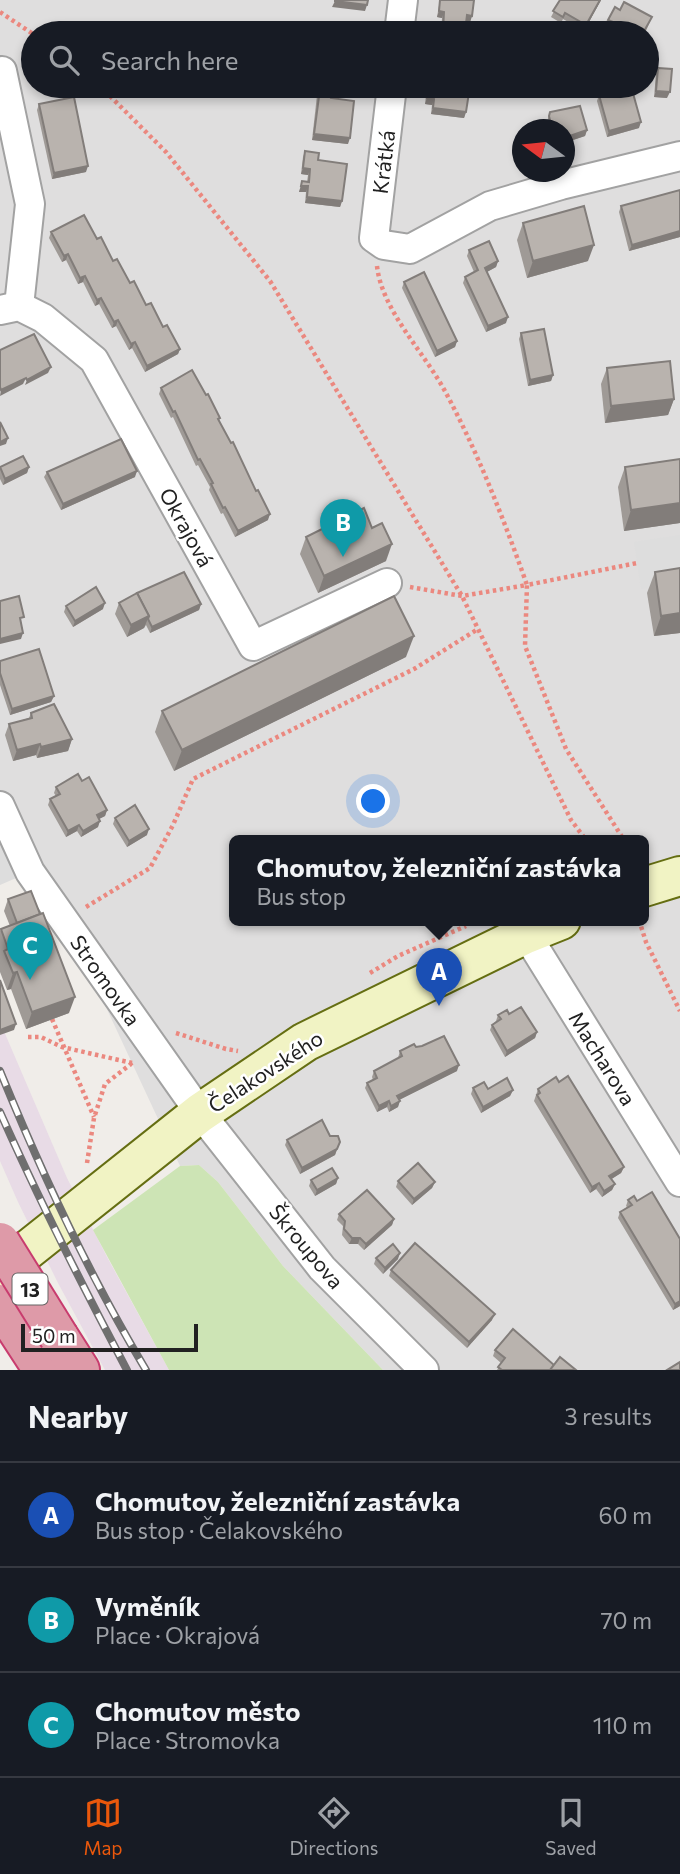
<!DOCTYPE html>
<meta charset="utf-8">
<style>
body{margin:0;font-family:Commissioner,sans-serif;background:#20242c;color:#f1f3f6}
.compass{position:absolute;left:512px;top:119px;width:63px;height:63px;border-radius:50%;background:#171b24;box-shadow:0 4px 10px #0003;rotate:285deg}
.scale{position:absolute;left:21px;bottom:18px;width:177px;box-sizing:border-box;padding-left:7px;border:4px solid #212121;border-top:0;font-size:19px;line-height:24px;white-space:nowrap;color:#212121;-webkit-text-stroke:5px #fff;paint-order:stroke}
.you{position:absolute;left:374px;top:802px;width:24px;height:24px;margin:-18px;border:5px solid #fff;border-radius:50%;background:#1a73e8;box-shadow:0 0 0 10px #1a73e833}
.badge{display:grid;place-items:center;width:46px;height:46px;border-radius:50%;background:#ea580c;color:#fff;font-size:23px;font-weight:700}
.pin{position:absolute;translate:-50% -58px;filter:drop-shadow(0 2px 4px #0008)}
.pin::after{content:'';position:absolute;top:37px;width:24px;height:21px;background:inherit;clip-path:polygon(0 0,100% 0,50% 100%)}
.popup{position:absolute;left:229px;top:835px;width:420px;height:91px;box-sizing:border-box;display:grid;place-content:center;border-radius:10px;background:#171b24;filter:drop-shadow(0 2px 5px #0005);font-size:23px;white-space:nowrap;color:#9ea1a6}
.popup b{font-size:26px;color:#f1f3f6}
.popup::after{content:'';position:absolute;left:50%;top:100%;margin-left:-14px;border:14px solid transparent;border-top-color:#171b24}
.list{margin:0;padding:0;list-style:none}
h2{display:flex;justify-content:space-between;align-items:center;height:91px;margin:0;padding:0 28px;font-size:30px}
h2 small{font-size:23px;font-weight:400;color:#9ea1a6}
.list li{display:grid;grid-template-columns:46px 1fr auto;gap:21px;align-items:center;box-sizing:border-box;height:105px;padding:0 28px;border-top:2px solid #363941}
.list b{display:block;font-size:26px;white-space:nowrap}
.list p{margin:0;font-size:23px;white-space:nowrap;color:#9ea1a6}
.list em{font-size:23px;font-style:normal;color:#9ea1a6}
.icon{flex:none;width:38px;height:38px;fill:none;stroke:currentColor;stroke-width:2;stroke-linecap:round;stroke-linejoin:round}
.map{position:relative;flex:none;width:680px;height:1370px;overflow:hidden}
.search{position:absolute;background:#171b24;box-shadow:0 4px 10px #0003;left:21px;right:21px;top:21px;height:77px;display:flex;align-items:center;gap:18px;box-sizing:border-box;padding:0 24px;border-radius:38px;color:#9ea1a6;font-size:26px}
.sheet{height:406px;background:#171b24}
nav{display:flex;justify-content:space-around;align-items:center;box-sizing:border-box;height:98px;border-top:2px solid #363941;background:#171b24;font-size:19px;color:#9ea1a6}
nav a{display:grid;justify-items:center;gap:4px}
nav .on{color:#ea580c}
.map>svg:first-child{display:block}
</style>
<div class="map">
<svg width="680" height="1370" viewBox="0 0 680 1370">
<rect width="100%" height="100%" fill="#f0ede9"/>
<path fill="#dfdede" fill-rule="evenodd" d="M0 0H680V1370H383L283 1266 218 1182 199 1165 180 1166 36 857 3 791H0ZM33 33H647V86H33ZM522 130H564V172H522ZM234 840H644V920H234Z"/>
<polygon fill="#e8dbe6" points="0,1022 67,1178 107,1257 169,1370 105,1370 58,1283 18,1202 0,1161"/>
<polygon fill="#cde4b5" points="199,1165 218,1182 283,1266 383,1370 169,1370 93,1230 180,1166"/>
<g fill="#ddd">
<polygon points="680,535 680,584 641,589 634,542"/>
<polygon points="0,806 30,872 0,885"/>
</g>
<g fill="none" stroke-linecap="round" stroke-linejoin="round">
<defs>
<g id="street">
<polyline points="399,33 403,0"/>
<polyline points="2,71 30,204 19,306"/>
<polyline points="392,86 374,238 384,245 410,249 490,206 561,185 680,156"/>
<polyline points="0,310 19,306 43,318 94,360 253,646 387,583"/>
<polyline points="0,806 30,872 200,1113 322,1268 424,1370"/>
<polyline points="526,934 680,1182"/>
</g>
<g id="secondary">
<polyline points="644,887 680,876"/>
<polyline points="0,1272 200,1113 305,1042 526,934 561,920"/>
</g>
<g id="highway">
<polyline points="0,1304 43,1370"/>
<polyline points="59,1337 80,1370"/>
</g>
</defs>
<use href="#street" stroke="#a2a2a2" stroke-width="32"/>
<use href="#secondary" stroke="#656e12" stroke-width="42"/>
<use href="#highway" stroke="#c83c6e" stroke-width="42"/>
<g stroke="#eb887f" stroke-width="4.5" stroke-dasharray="3.5 3.5" stroke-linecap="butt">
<polyline points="0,12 33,34"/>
<polyline points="100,86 166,152 270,281 462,596 571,820 586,840"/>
<path d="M377 266C382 311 425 353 446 393 479 455 504 520 527 585L637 563"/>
<polyline points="410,587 462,596 527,585 525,646 566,749 624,840"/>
<polyline points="86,907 150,868 173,825 193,779 414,669 478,629"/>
<polyline points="639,920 646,942 680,1011"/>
<polyline points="370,973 398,956 466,926"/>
<polyline points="52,1019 94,1117"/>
<polyline points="176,1033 226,1049 238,1051"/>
<polyline points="28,1037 41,1037 62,1047 132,1063 134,1062"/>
<polyline points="87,1163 94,1118 105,1084 131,1064"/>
</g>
<use href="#street" stroke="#fff" stroke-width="28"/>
<use href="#secondary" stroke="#f1f3c4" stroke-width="38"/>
<use href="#highway" stroke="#de9aa8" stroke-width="38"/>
<defs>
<g id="rail">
<path d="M0 1071C42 1174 89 1275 146 1370"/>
<path d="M0 1112C39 1200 82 1285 127 1370"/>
</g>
</defs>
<use href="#rail" stroke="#6f6f6f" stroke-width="8"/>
<use href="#rail" stroke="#fff" stroke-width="5" stroke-dasharray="16" stroke-linecap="butt"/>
<defs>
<polyline id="highway-bridge" points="0,1242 59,1337"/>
</defs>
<use href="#highway-bridge" stroke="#c83c6e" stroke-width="42" stroke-linecap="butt"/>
<use href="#highway-bridge" stroke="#de9aa8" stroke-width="38"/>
</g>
<g fill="#9f9a96">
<polygon points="440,0 472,16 470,22 466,21 465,33 441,33 442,18 437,17"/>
<polygon points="560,0 601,0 584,31 563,19 561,23 551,17"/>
<polygon points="620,10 652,17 645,33 606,33 610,28 606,26 608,20"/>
<polygon points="658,68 667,98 654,97 656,73"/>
<polygon points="427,86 470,86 466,112 464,118 431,114 432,105 425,104"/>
<polygon points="320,89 331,98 348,144 312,140 317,95"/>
<polygon points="599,95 639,128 607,137 597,101"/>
<polygon points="39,104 86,172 52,179 37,110"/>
<polygon points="550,112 587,130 585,136 564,143 564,130 548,130 547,122"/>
<polygon points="305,151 318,160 342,201 340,207 305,203 306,192 299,192 302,181 307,182 308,175 301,174 303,157"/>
<polygon points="680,190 680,237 629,251 619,212 621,206"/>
<polygon points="523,223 588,261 527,278 517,240"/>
<polygon points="51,232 97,239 180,349 178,354 145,372 132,348 129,350 116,326 112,328 99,304 95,306 83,282 78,284 66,260 62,262 49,238"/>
<polygon points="469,250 498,261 496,267 487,272 506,323 486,332 463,283 465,277 474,272 467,256"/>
<polygon points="404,282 457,341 455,347 435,357 402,288"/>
<polygon points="521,333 553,375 551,381 528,386 519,339"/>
<polygon points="607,368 674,399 668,415 605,423 601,384"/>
<polygon points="161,388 219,421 268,520 235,537 223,513 221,514 209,490 210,487 198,465 196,466 173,417 171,418 159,394"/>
<polygon points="680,459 680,523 624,531 618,487 625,467"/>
<polygon points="0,467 29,467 27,473 3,485 0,479"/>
<polygon points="47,472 135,477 61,510 44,477"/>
<polygon points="372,528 386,561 318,593 300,554 306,537"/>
<polygon points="680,568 680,633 654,636 647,593 655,572"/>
<polygon points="119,603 201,604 199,610 150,633 146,625 144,628 127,637 115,614"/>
<polygon points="66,606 103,609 73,627 64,612"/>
<polygon points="406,657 174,771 155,732 162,711"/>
<polygon points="0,661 54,696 51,702 10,715 0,685"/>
<polygon points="31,713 72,739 68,751 37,758 36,755 13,761 5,735 9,724 29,718"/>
<polygon points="82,781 107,810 105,816 99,819 98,827 81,837 77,831 66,837 48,805 50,799 56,796 54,793 56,787"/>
<polygon points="115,818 147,835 127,847 113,824"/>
<polygon points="8,899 69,1013 26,1029 11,989 7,990 0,972 0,931 1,929 10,926 4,911"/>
<polygon points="498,1015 537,1032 535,1038 505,1057 490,1030 492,1025 496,1021"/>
<polygon points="416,1047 457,1071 399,1100 398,1107 389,1112 387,1107 377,1112 365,1088 367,1083 373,1080 372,1077 374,1071 398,1058 400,1051"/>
<polygon points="473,1088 488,1089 513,1090 510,1096 481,1113 471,1094"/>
<polygon points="538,1089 624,1167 621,1173 611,1179 615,1184 612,1190 602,1197 596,1189 590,1193 534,1101"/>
<polygon points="330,1136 340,1142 335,1155 300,1174 285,1145 287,1140"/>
<polygon points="338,1178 336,1184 315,1196 309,1186 311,1180"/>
<polygon points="398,1181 435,1182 432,1188 412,1205 396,1187"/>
<polygon points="628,1200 637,1201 680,1306 673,1310 618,1218 620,1212 627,1207 626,1206"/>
<polygon points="339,1214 394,1219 392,1225 364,1250 358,1244 349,1244 342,1235 343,1226 337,1220"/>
<polygon points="376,1258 398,1259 383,1274 374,1264"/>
<polygon points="391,1270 492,1320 467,1348 389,1276"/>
<polygon points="495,1350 554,1365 576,1370 497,1370 501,1363 493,1356"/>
</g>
<g fill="#827d7a">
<polygon points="600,0 601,0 584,31 586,25"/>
<polygon points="335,1 367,5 365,11 332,7"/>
<polygon points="439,11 444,12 442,18 437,17"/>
<polygon points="467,15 472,16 470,22 465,21"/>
<polygon points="443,30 465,32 465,33 442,33"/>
<polygon points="656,91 670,92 667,98 654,97"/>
<polygon points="427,98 434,99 432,105 425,104"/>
<polygon points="433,108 466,112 464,118 431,114"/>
<polygon points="641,122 639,128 607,137 609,131"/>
<polygon points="587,130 585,136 564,143 564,138"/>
<polygon points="314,134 350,138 348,144 312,140"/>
<polygon points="88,166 86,172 52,179 54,173"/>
<polygon points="303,168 310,169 308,175 301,174"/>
<polygon points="301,186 308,186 306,192 299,192"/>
<polygon points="307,197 342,201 340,207 305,203"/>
<polygon points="680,231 680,237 629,251 632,245"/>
<polygon points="594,245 588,261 527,278 533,261"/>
<polygon points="68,254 66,260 62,262 64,256"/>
<polygon points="498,261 496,267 483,274 485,268"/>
<polygon points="85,276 83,282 78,284 80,278"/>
<polygon points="101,298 99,304 95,306 97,300"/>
<polygon points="508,317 506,323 486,332 488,326"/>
<polygon points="118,320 116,326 112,328 114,322"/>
<polygon points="457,341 455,347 435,357 437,351"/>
<polygon points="135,342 132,348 129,350 131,344"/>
<polygon points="180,349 178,354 145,372 147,366"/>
<polygon points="51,367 48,373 25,385 27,380"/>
<polygon points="553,375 551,381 528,386 530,380"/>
<polygon points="26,378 23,384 0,396 1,390"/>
<polygon points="674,399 668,415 605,423 611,406"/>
<polygon points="8,438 6,444 0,446 0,442"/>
<polygon points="29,467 27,473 3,485 5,479"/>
<polygon points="137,471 135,477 61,510 63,504"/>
<polygon points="680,503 680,523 624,531 631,510"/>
<polygon points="270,514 268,520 235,537 238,531"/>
<polygon points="392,544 386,561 318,593 324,576"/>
<polygon points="105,603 103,609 73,627 75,621"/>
<polygon points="201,604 199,610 150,633 152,627"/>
<polygon points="680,613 680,633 654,636 661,616"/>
<polygon points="149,616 144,628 127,637 131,625"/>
<polygon points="23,633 21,639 0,644 0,639"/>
<polygon points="414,636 406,657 174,771 182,750"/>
<polygon points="54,696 51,702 10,715 12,709"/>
<polygon points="72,739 68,751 37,758 41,747"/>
<polygon points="40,744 36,755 13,761 17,750"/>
<polygon points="107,810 105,816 95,821 97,815"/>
<polygon points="100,821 98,827 81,837 83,831"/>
<polygon points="79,825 77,831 66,837 68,831"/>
<polygon points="149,829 147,835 127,847 129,841"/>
<polygon points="17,972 11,989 7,990 13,973"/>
<polygon points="75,997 69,1013 26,1029 32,1012"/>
<polygon points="16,1024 14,1030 0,1035 0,1030"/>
<polygon points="537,1032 535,1038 505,1057 507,1051"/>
<polygon points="459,1065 457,1071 395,1102 397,1096"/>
<polygon points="513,1090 510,1096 481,1113 483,1107"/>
<polygon points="389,1101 387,1107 377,1112 379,1106"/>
<polygon points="400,1101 398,1107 389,1112 391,1106"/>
<polygon points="337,1149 335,1155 300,1174 302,1168"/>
<polygon points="624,1167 621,1173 607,1182 609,1176"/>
<polygon points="338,1178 336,1184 315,1196 317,1190"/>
<polygon points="435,1182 432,1188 412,1205 414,1199"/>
<polygon points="599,1183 596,1189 590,1193 592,1187"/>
<polygon points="615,1184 612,1190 602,1197 604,1191"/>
<polygon points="394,1219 392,1225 364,1250 366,1244"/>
<polygon points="352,1238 360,1238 358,1244 349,1244"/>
<polygon points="400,1253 398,1259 383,1274 385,1268"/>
<polygon points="680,1301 680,1306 673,1310 675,1304"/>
<polygon points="495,1314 492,1320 467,1348 469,1342"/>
</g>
<g fill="#b9b3ae" stroke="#827d7a" stroke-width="2">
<polygon points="335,0 368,0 367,5 335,1"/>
<polygon points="440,0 474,0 472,16 467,15 465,32 443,30 444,12 439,11"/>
<polygon points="560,0 600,0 586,25 565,13 563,17 553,11"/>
<polygon points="624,2 652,17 643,33 606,33 613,22 608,20 615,7 620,10"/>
<polygon points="327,22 348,24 347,31 362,33 325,33"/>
<polygon points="658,68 672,69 670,92 656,91"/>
<polygon points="428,86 470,86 466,112 433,108 434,99 427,98"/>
<polygon points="631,86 641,122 609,131 599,95"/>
<polygon points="320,89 332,90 331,98 354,101 350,138 314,134"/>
<polygon points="74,97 88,166 54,173 39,104"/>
<polygon points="580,106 587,130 564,138 564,130 552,130 549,116 550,112"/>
<polygon points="305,151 319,153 318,160 347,164 342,201 307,197 308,186 301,186 302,181 309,182 310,169 303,168"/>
<polygon points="680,190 680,231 632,245 621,206"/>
<polygon points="584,206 594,245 533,261 523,223"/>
<polygon points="84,215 97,239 101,237 113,261 117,259 130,283 134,281 146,305 151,303 163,327 167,325 180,349 147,366 135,342 131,344 118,320 114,322 101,298 97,300 85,276 80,278 68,254 64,256 51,232"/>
<polygon points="489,241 498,261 485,268 508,317 488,326 465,277 478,270 469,250"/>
<polygon points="424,272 457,341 437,351 404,282"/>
<polygon points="544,329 553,375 530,380 521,333"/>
<polygon points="34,334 51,367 27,380 26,378 1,390 0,387 0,350"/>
<polygon points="670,361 674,399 611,406 607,368"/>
<polygon points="192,370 206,395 208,394 220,418 218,419 231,443 233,442 256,491 258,490 270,514 238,531 225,507 223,508 211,484 213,483 200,459 198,460 175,411 173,412 161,388"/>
<polygon points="0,422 8,438 0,442"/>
<polygon points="121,439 137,471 63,504 47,472"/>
<polygon points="23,456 29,467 5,479 0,467"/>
<polygon points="680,459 680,503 631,510 625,467"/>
<polygon points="364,508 372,528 382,523 392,544 324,576 306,537"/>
<polygon points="680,568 680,613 661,616 655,572"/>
<polygon points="184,572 201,604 152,627 148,619 149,616 137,593"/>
<polygon points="96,587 105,603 75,621 66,606"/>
<polygon points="137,593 149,616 131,625 119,603"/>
<polygon points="19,596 24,617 20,618 23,633 0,639 0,601"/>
<polygon points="394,596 414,636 182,750 162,711"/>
<polygon points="39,649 54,696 12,709 0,673 0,661"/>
<polygon points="54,704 72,739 41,747 40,744 17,750 9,724 32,718 31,713"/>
<polygon points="78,774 82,781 89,777 107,810 97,815 100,821 83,831 79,825 68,831 50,799 60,794 56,787"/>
<polygon points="135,805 149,829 129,841 115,818"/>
<polygon points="31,891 40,914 17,923 8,899"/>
<polygon points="43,913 75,997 32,1012 17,972 13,973 4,951 8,949 1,929"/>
<polygon points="0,980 16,1024 0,1030"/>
<polygon points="521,1007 537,1032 507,1051 492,1025 501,1019 498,1015 507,1010 509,1014"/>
<polygon points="444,1036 459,1065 397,1096 400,1101 391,1106 389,1101 379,1106 367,1083 377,1078 374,1071 402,1056 400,1051 414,1044 416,1047 422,1046"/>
<polygon points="568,1076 624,1167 609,1176 615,1184 604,1191 599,1183 592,1187 537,1095 540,1093 538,1089 556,1077 559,1082"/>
<polygon points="507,1078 513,1090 483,1107 473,1088 484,1082 488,1089"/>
<polygon points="322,1120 330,1136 338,1136 340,1142 337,1149 302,1168 287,1140"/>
<polygon points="418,1163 435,1182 414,1199 398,1181"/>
<polygon points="332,1168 338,1178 317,1190 311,1180"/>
<polygon points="367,1190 394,1219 366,1244 360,1238 352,1238 344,1229 345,1221 339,1214"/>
<polygon points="652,1192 680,1239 680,1301 675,1304 620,1212 632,1205 628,1200 634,1196 637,1201"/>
<polygon points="415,1243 495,1314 469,1342 391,1270"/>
<polygon points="393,1244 400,1253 385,1268 376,1258"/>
<polygon points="513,1329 554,1365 550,1370 502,1370 498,1367 505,1358 495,1350"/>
<polygon points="560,1357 576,1370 550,1370"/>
<polygon points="680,1362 680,1370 667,1370"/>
</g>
<g text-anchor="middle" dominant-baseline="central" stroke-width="5" stroke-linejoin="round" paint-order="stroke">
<rect fill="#fff" stroke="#646464" stroke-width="2" x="12.5" y="1273.5" width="35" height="31" rx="5"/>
<g font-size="19" font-weight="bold" fill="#212121">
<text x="30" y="1289">13</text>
</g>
<g font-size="21" fill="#212121" stroke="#fff">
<text transform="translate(383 162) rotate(-83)">Krátká</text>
<text transform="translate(187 527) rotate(61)">Okrajová</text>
<text transform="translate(106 980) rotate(55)">Stromovka</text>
<text transform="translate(603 1058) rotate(58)">Macharova</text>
<text transform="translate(265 1071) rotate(-33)">Čelakovského</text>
<text transform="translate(307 1246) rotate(50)">Škroupova</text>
</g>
</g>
</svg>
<svg class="compass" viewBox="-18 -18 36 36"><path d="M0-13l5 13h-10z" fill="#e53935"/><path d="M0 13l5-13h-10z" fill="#9ea1a6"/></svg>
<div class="scale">50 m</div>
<div class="you"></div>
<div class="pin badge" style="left:439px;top:1006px;background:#1a4fb4">A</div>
<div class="popup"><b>Chomutov, železniční zastávka</b>Bus stop</div>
<div class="pin badge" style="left:343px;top:557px;background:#0f9aa8">B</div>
<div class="pin badge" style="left:30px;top:980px;background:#0f9aa8">C</div>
<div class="search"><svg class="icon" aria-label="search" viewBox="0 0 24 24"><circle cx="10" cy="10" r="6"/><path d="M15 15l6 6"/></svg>Search here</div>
</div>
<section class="sheet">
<h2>Nearby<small>3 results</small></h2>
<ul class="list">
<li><span class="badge" style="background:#1a4fb4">A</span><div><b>Chomutov, železniční zastávka</b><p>Bus stop · Čelakovského</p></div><em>60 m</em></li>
<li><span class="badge" style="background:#0f9aa8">B</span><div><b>Vyměník</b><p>Place · Okrajová</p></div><em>70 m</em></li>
<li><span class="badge" style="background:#0f9aa8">C</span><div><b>Chomutov město</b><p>Place · Stromovka</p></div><em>110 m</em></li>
</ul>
</section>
<nav>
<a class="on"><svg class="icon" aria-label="map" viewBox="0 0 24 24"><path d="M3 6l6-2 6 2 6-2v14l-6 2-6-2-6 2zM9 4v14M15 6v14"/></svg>Map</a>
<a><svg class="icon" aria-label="directions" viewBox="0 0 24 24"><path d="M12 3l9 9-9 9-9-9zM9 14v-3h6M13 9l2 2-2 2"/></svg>Directions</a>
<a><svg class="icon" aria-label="saved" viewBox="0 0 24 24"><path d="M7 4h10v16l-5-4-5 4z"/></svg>Saved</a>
</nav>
